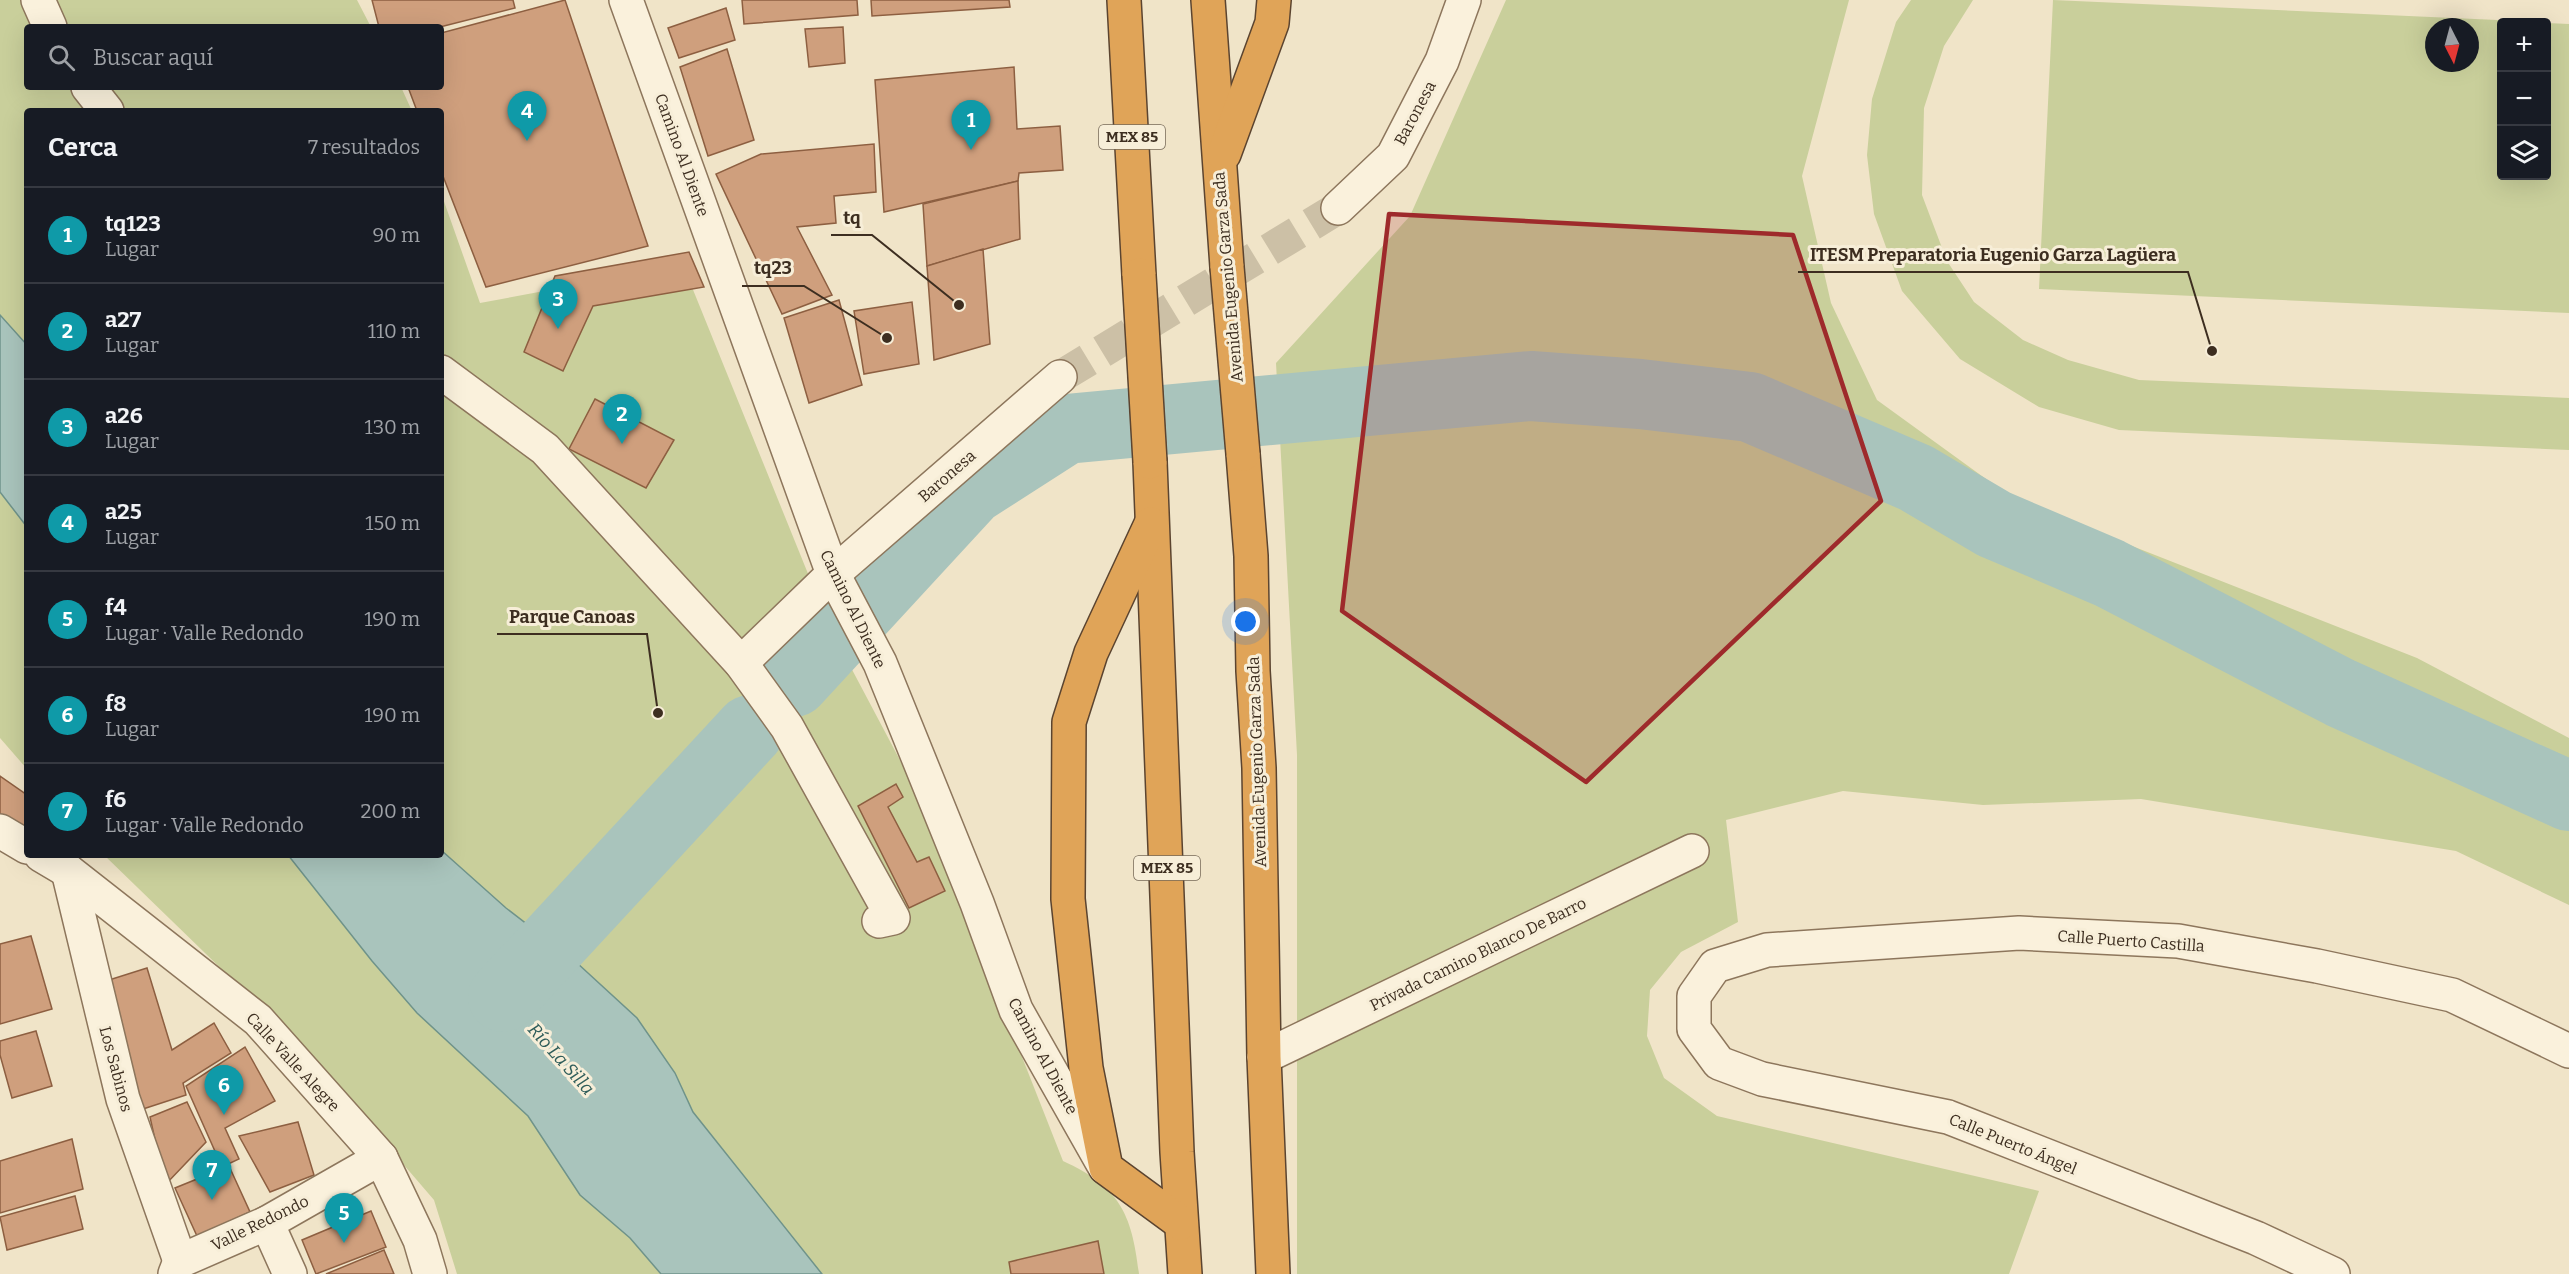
<!DOCTYPE html>
<html lang="es">
<meta charset="utf-8">
<style>
body{margin:0;font-family:Bitter,serif;background:#20242c;color:#f1f3f6}
.controls{position:absolute;right:18px;top:18px;display:grid;overflow:hidden;border-radius:6px;box-shadow:0 6px 24px #0002}
.controls button{width:54px;height:54px;display:grid;place-items:center;padding:0;border:0;border-bottom:2px solid #363941;background:#171b24;color:#f1f3f6;font:30px sans-serif}
.compass{position:absolute;left:2425px;top:18px;width:54px;height:54px;border-radius:50%;background:#171b24;box-shadow:0 6px 24px #0002;rotate:174deg}
.you{position:absolute;left:1246px;top:622px;width:21px;height:21px;margin:-15px;border:4px solid #fff;border-radius:50%;background:#1a73e8;box-shadow:0 0 0 9px #1a73e833}
.badge{display:grid;place-items:center;width:39px;height:39px;border-radius:50%;background:#cc999b;color:#fff;font-size:20px;font-weight:700}
.pin{position:absolute;translate:-50% -50px;filter:drop-shadow(0 2px 3px #0008)}
.pin::after{content:'';position:absolute;top:32px;width:21px;height:18px;background:inherit;clip-path:polygon(0 0,100% 0,50% 100%)}
.list{margin:0;padding:0;list-style:none}
h2{display:flex;justify-content:space-between;align-items:center;height:78px;margin:0;padding:0 24px;font-size:26px}
h2 small{font-size:20px;font-weight:400;color:#9ea1a6}
.list li{display:grid;grid-template-columns:39px 1fr auto;gap:18px;align-items:center;box-sizing:border-box;height:96px;padding:0 24px;border-top:2px solid #363941}
.list b{display:block;font-size:22px;white-space:nowrap}
.list p{margin:0;font-size:20px;white-space:nowrap;color:#9ea1a6}
.list em{font-size:20px;font-style:normal;color:#9ea1a6}
.icon{flex:none;width:33px;height:33px;fill:none;stroke:currentColor;stroke-width:2;stroke-linecap:round;stroke-linejoin:round}
.map{position:relative;flex:none;width:2569px;height:1274px;overflow:hidden}
.search{position:absolute;background:#171b24;box-shadow:0 6px 24px #0002;left:24px;top:24px;width:420px;height:66px;display:flex;align-items:center;gap:15px;box-sizing:border-box;padding:0 21px;border-radius:6px;color:#9ea1a6;font-size:22px}
.panel{position:absolute;background:#171b24;box-shadow:0 6px 24px #0002;left:24px;top:108px;width:420px;height:750px;border-radius:6px}
.map>svg:first-child{display:block}
</style>
<div class="map">
<svg width="2569" height="1274" viewBox="0 0 2569 1274">
<rect width="100%" height="100%" fill="#f0e4c8"/>
<g fill="#c9cf9b" fill-rule="evenodd">
<polygon points="0,0 357,0 371,27 27,27 27,87 401,87 412,111 27,111 27,769 0,738"/>
<polygon points="1506,0 1849,0 1802,176 1831,303 1877,400 2015,500 2417,658 2569,738 2569,905 2456,851 2141,799 1983,805 1843,791 1726,820 1738,922 1681,952 1650,990 1647,1036 1664,1078 1717,1116 2039,1191 2009,1274 1297,1274 1297,755 1276,363 1410,216"/>
<polygon points="1911,0 1973,0 1944,46 1924,108 1922,195 1947,261 1974,302 2023,340 2068,360 2139,380 2569,398 2569,450 2119,430 2039,407 1960,359 1902,291 1874,214 1867,155 1872,99 1896,22"/>
<path d="M2053 0 2544 22H2502V176H2546L2547 23 2569 24V313L2039 289ZM2434 27H2470V63H2434Z"/>
<path d="M441 193 480 303 683 265 830 628 920 798 1063 1161C1120 1187 1132 1214 1139 1274H457L434 1200 307 1052 104 855H441Z"/>
</g>
<g fill="#a9c4bc" stroke="#6f938a" stroke-width="1.5">
<polygon points="0,315 27,345 27,527 0,492"/>
<polygon points="441,850 506,908 576,962 637,1018 675,1073 693,1112 822,1274 661,1274 630,1238 580,1195 528,1116 417,1013 372,961 288,855 441,855"/>
</g>
<g fill="none" stroke-linecap="round" stroke-linejoin="round">
<g stroke="#a9c4bc" stroke-width="70">
<polyline points="794,682 971,490 1066,429 1531,386 1640,394 1750,407 1916,478 1994,524 2109,573 2341,693 2569,796"/>
<polyline points="503,997 750,730"/>
</g>
</g>
<g fill="#cf9f7d" stroke="#8d5f41" stroke-width="1.5">
<polygon points="372,0 513,0 515,8 440,27 379,27"/>
<polygon points="565,0 648,246 486,287 441,171 441,111 417,111 408,87 441,87 441,33"/>
<polygon points="742,0 857,0 858,15 744,24"/>
<polygon points="871,0 1009,0 1010,7 872,16"/>
<polygon points="726,8 735,40 679,58 668,28"/>
<polygon points="843,27 845,63 809,67 805,29"/>
<polygon points="727,49 754,140 708,156 680,67"/>
<polygon points="1014,67 1017,129 1060,126 1063,170 1019,173 1018,181 884,212 875,80"/>
<polygon points="874,144 876,192 834,196 836,223 797,227 832,295 782,314 716,174 761,154"/>
<polygon points="1018,181 1020,239 927,266 923,204"/>
<polygon points="983,249 990,344 934,360 927,266"/>
<polygon points="689,252 704,287 593,306 563,371 524,352 555,276"/>
<polygon points="839,300 862,385 809,403 784,318"/>
<polygon points="912,302 919,364 864,374 854,311"/>
<polygon points="595,399 674,440 646,488 569,449"/>
<polygon points="0,776 27,795 27,842 0,826"/>
<polygon points="896,784 903,797 888,807 917,862 929,857 945,891 909,908 858,806"/>
<polygon points="31,936 52,1009 0,1024 0,944"/>
<polygon points="147,968 172,1050 214,1023 231,1053 183,1083 186,1095 143,1109 109,980"/>
<polygon points="36,1031 52,1086 12,1098 0,1055 0,1041"/>
<polygon points="245,1047 275,1101 225,1128 239,1159 222,1167 186,1086"/>
<polygon points="187,1102 206,1142 165,1185 150,1117"/>
<polygon points="298,1122 314,1175 270,1192 239,1136"/>
<polygon points="72,1139 83,1189 0,1213 0,1161"/>
<polygon points="229,1166 250,1212 197,1236 175,1188"/>
<polygon points="75,1196 83,1229 7,1250 0,1217"/>
<polygon points="371,1211 386,1247 316,1274 302,1240"/>
<polygon points="1098,1241 1104,1274 1011,1274 1009,1262"/>
<polygon points="384,1250 394,1274 326,1274"/>
</g>
<g fill="none" stroke-linecap="round" stroke-linejoin="round">
<polyline stroke="#ccc0a6" stroke-width="33" stroke-dasharray="33 16" stroke-linecap="butt" points="1060,377 1338,208"/>
<defs>
<g id="minor">
<polyline points="38,0 50,27"/>
<polyline points="626,0 833,574 880,663 977,903 1016,1010 1105,1167"/>
<polyline points="88,87 107,111"/>
<polyline points="1338,208 1393,156 1442,61 1464,0"/>
<polyline points="441,372 545,449 741,663 787,727 893,918 879,921"/>
<polyline points="741,663 833,574 1060,377"/>
<polyline points="0,831 27,847"/>
<polyline points="41,855 68,871 258,1020 381,1158 420,1240 430,1274"/>
<polyline points="68,871 123,1099 180,1261"/>
<polyline points="1264,1057 1692,851"/>
<polyline points="267,1223 290,1274"/>
<polyline points="175,1274 180,1261 267,1223 381,1158"/>
<polyline points="2333,1274 2256,1238 1948,1117 1762,1079 1719,1063 1694,1029 1694,996 1715,966 1767,950 2019,933 2178,941 2317,966 2452,995 2569,1051"/>
</g>
<g id="highway">
<polyline points="1124,0 1139,275"/>
<polyline points="1208,0 1227,267"/>
<polyline points="1224,154 1272,23 1274,0"/>
<polyline points="1243,454 1251,556 1253,671 1259,768 1264,1057 1273,1274"/>
<polyline points="1150,462 1177,1152 1185,1274"/>
<polyline points="1151,524 1091,653 1069,722 1068,899 1086,1068 1106,1168 1181,1223"/>
</g>
</defs>
<use href="#minor" stroke="#8d765c" stroke-width="36"/>
<use href="#highway" stroke="#5b4430" stroke-width="36"/>
<use href="#minor" stroke="#faf1dc" stroke-width="33"/>
<use href="#highway" stroke="#e0a458" stroke-width="33"/>
<defs>
<g id="highway-bridge">
<polyline points="1227,267 1243,454"/>
<polyline points="1139,275 1150,462"/>
</g>
</defs>
<use href="#highway-bridge" stroke="#5b4430" stroke-width="36" stroke-linecap="butt"/>
<use href="#highway-bridge" stroke="#e0a458" stroke-width="33"/>
</g>
<path fill="#9e2a2b" fill-opacity="0.2" stroke="#9e2a2b" stroke-width="4.5" stroke-linejoin="round" d="M1389 214 1793 235 1881 501 1586 782 1342 611Z"/>
<g text-anchor="middle" dominant-baseline="central" stroke-width="6" stroke-linejoin="round" paint-order="stroke">
<g fill="#f7eed8" stroke="#756857" stroke-width="1.5">
<rect x="1099" y="125" width="66" height="24" rx="4.5"/>
<rect x="1134" y="856" width="66" height="24" rx="4.5"/>
</g>
<g font-size="15" font-weight="bold" fill="#3d2e20">
<text x="1132" y="137">MEX 85</text>
<text x="1167" y="868">MEX 85</text>
</g>
<g font-size="16" fill="#3d2e20" stroke="#f7eed8">
<text transform="translate(1415 113) rotate(-62)">Baronesa</text>
<text transform="translate(682 155) rotate(70)">Camino Al Diente</text>
<text transform="translate(1228 277) rotate(-95)">Avenida Eugenio Garza Sada</text>
<text transform="translate(947 476) rotate(-41)">Baronesa</text>
<text transform="translate(853 609) rotate(64)">Camino Al Diente</text>
<text transform="translate(1257 762) rotate(-92)">Avenida Eugenio Garza Sada</text>
<text transform="translate(2131 941) rotate(4)">Calle Puerto Castilla</text>
<text transform="translate(1478 954) rotate(-26)">Privada Camino Blanco De Barro</text>
<text transform="translate(1043 1056) rotate(62)">Camino Al Diente</text>
<text transform="translate(293 1062) rotate(47)">Calle Valle Alegre</text>
<text transform="translate(116 1069) rotate(75)">Los Sabinos</text>
<text transform="translate(2013 1144) rotate(22)">Calle Puerto Ángel</text>
<text transform="translate(260 1223) rotate(-26)">Valle Redondo</text>
</g>
<g font-size="18" font-style="italic" fill="#2f5d5a" stroke="#f7eed8">
<text transform="translate(561 1059) rotate(48)">Río La Silla</text>
</g>
</g>
<path fill="none" stroke="#3d2e20" stroke-width="2" d="M959 305L872 235H831M2212 351L2188 272H1798M887 338L804 286H742M658 713L647 634H497"/>
<g fill="#3d2e20" stroke="#f7eed8" stroke-width="2">
<circle cx="959" cy="305" r="6"/>
<circle cx="2212" cy="351" r="6"/>
<circle cx="887" cy="338" r="6"/>
<circle cx="658" cy="713" r="6"/>
</g>
<g font-size="18" text-anchor="middle" font-weight="bold" fill="#3d2e20" stroke="#f7eed8" stroke-width="6" stroke-linejoin="round" paint-order="stroke">
<text x="852" y="224">tq</text>
<text x="1993" y="261">ITESM Preparatoria Eugenio Garza Lagüera</text>
<text x="773" y="274">tq23</text>
<text x="572" y="623">Parque Canoas</text>
</g>
</svg>
<div class="controls">
<button>+</button>
<button>−</button>
<button><svg class="icon" aria-label="layers" viewBox="0 0 24 24"><path d="M12 4l9 5-9 5-9-5zM3 14l9 5 9-5"/></svg></button>
</div>
<svg class="compass" viewBox="-18 -18 36 36"><path d="M0-13l5 13h-10z" fill="#e53935"/><path d="M0 13l5-13h-10z" fill="#9ea1a6"/></svg>
<div class="you"></div>
<div class="pin badge" style="left:971px;top:150px;background:#0f9aa8">1</div>
<div class="pin badge" style="left:622px;top:444px;background:#0f9aa8">2</div>
<div class="pin badge" style="left:558px;top:329px;background:#0f9aa8">3</div>
<div class="pin badge" style="left:527px;top:141px;background:#0f9aa8">4</div>
<div class="pin badge" style="left:344px;top:1243px;background:#0f9aa8">5</div>
<div class="pin badge" style="left:224px;top:1115px;background:#0f9aa8">6</div>
<div class="pin badge" style="left:212px;top:1200px;background:#0f9aa8">7</div>
<div class="search"><svg class="icon" aria-label="search" viewBox="0 0 24 24"><circle cx="10" cy="10" r="6"/><path d="M15 15l6 6"/></svg>Buscar aquí</div>
<section class="panel">
<h2>Cerca<small>7 resultados</small></h2>
<ul class="list">
<li><span class="badge" style="background:#0f9aa8">1</span><div><b>tq123</b><p>Lugar</p></div><em>90 m</em></li>
<li><span class="badge" style="background:#0f9aa8">2</span><div><b>a27</b><p>Lugar</p></div><em>110 m</em></li>
<li><span class="badge" style="background:#0f9aa8">3</span><div><b>a26</b><p>Lugar</p></div><em>130 m</em></li>
<li><span class="badge" style="background:#0f9aa8">4</span><div><b>a25</b><p>Lugar</p></div><em>150 m</em></li>
<li><span class="badge" style="background:#0f9aa8">5</span><div><b>f4</b><p>Lugar · Valle Redondo</p></div><em>190 m</em></li>
<li><span class="badge" style="background:#0f9aa8">6</span><div><b>f8</b><p>Lugar</p></div><em>190 m</em></li>
<li><span class="badge" style="background:#0f9aa8">7</span><div><b>f6</b><p>Lugar · Valle Redondo</p></div><em>200 m</em></li>
</ul>
</section>
</div>
